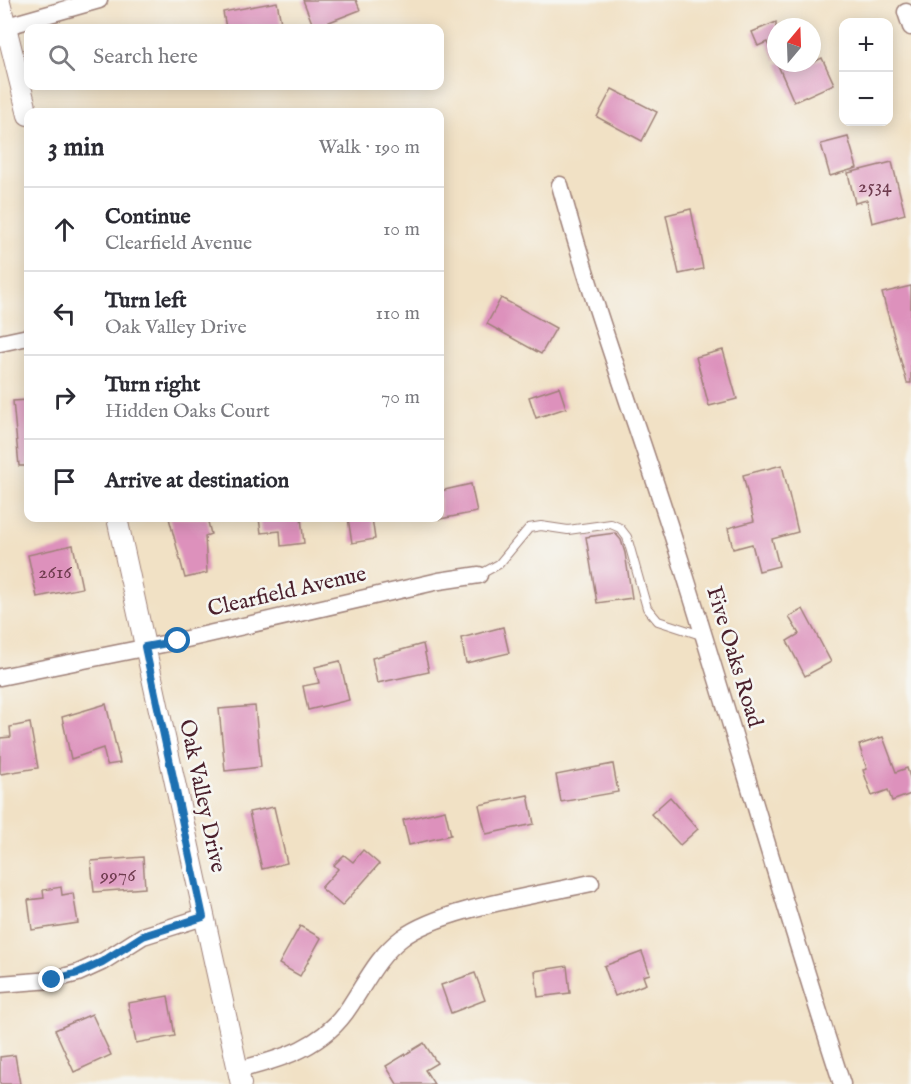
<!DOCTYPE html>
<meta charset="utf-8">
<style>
body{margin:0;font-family:"IM FELL English",serif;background:#f2f2f3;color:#2b2b33}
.controls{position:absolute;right:18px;top:18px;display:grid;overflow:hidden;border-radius:12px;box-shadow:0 3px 15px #0003}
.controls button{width:54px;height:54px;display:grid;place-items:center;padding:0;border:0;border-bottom:2px solid #e1e1e2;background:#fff;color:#2b2b33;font:30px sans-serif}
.compass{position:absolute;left:767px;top:18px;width:54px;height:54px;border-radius:50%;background:#fff;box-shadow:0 3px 15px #0003;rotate:19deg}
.stop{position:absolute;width:18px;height:18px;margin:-14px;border:4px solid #1f6fb2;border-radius:50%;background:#fff}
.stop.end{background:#1f6fb2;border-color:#fff;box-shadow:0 2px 6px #0008}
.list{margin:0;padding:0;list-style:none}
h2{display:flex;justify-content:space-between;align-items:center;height:78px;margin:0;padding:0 24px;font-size:26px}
h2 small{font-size:20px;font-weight:400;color:#7c7c81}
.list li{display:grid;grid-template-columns:39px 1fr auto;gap:18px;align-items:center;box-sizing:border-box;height:84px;padding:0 24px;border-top:2px solid #e1e1e2}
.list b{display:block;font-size:22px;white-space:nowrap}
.list p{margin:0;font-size:20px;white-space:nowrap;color:#7c7c81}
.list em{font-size:20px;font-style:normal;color:#7c7c81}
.icon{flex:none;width:33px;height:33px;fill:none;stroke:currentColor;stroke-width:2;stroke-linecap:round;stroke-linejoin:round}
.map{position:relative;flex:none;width:911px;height:1084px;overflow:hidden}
.search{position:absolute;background:#fff;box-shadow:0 3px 15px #0003;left:24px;top:24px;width:420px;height:66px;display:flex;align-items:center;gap:15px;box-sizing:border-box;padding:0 21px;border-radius:12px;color:#7c7c81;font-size:22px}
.panel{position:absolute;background:#fff;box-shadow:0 3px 15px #0003;left:24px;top:108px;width:420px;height:414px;border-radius:12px}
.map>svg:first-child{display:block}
</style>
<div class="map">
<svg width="911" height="1084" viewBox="0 0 911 1084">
<rect width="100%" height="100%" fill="#f6f6f2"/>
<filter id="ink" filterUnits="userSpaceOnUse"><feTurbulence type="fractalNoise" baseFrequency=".0167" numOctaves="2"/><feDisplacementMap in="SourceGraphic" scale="12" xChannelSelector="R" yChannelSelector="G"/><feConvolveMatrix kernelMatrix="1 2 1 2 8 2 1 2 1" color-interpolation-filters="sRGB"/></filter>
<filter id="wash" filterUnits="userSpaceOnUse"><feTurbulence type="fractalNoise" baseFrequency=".008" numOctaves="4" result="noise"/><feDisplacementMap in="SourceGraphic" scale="24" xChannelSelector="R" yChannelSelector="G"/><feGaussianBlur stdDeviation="1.35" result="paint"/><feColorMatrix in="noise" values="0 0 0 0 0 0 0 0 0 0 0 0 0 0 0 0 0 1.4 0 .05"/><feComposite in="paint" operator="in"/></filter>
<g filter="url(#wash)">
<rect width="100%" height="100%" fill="#f1e1c5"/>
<g id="blocks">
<g fill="#dd91bc">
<polygon points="303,0 356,0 360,10 314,28"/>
<polygon points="277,2 282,28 226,28 223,12"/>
<polygon points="776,22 776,61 767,42 758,46 752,32"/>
<polygon points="822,58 834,84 794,102 777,63 812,63"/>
<polygon points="612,89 657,112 642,141 597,117"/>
<polygon points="848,137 857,168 830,176 821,144"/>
<polygon points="892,162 905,214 872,223 867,200 855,203 848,173"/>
<polygon points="691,209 703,269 679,274 666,215"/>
<polygon points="911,286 911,383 907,383 882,293"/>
<polygon points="501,298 556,328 541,354 487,324"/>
<polygon points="723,350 737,399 709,406 696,357"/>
<polygon points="559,387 566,408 536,418 529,397"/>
<polygon points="28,400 28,466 19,466 13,401"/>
<polygon points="782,465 798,532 772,539 779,566 759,571 752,544 733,549 728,528 754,521 743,475"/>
<polygon points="471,484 477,512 440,519 440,491"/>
<polygon points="169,518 207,518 211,534 205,536 207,573 185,578"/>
<polygon points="259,518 301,518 304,543 281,546 280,531 261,533"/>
<polygon points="348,518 372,518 375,539 352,543"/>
<polygon points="615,533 621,540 625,553 632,598 597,603 586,537"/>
<polygon points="73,545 82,588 37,597 28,555"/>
<polygon points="803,609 831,662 805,676 787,641 799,634 789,617"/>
<polygon points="503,627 509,653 466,663 461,638"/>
<polygon points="423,644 429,672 377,683 372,658"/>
<polygon points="340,661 349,700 308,710 303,686 319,683 315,667"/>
<polygon points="106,704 120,763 107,765 103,748 71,759 62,717"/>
<polygon points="255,706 261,767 225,771 219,709"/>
<polygon points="30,723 38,768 0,774 0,738 11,737 10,727"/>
<polygon points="883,737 896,772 907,768 911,781 911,794 892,801 888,790 872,796 863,770 867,769 859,745"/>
<polygon points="613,764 618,792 561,802 556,775"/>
<polygon points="528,795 534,824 486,834 479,805"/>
<polygon points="670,797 698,829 680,845 651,814"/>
<polygon points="274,807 287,863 262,869 249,812"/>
<polygon points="445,810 451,835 409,845 403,820"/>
<polygon points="363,850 379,864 342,906 321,888 338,869 334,865 344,855 353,862"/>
<polygon points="143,857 145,888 94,892 91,861"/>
<polygon points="61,887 62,895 73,893 78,923 32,930 28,900 44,898 43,890"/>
<polygon points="300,926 321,938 300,976 279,964"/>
<polygon points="642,952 650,974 643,976 646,984 615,996 604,966"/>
<polygon points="567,966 570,993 538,997 535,971"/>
<polygon points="475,973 485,1000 451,1013 441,985"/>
<polygon points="168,996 175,1036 136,1043 128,1003"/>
<polygon points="92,1014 111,1055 74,1072 55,1030"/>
<polygon points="424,1043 437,1063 425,1070 434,1084 397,1084 386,1066"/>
<polygon points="15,1055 20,1084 0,1084 0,1057"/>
</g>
</g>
</g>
<g filter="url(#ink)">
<use href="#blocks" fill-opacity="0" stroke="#9e8078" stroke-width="1.5"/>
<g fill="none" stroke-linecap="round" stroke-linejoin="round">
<defs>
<polyline id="service" points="479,575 499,564 529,528 541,526 568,530 611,524 620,528 627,537 647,608 658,621 704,636"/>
<g id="minor">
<polyline points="906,12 911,27"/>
<polyline points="0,28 99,0"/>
<path d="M560 185C594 311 641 434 680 559 735 734 785 910 842 1084"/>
<polyline points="0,343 28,337"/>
<polyline points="0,677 178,641 439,581 479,575"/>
<polyline points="0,984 52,980 78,973 102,962 143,936 203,917"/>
<path d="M238 1070C282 1059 324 1047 350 1006 366 982 378 956 402 938 442 908 540 895 591 883"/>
</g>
<g id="tertiary">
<polyline points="0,3 28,115"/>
<polyline points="117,518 241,1084"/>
</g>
</defs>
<use href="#service" stroke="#9e8078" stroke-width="10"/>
<use href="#minor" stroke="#9e8078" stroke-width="19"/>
<use href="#tertiary" stroke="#9e8078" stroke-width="22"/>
<use href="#service" stroke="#fff" stroke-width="8"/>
<use href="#minor" stroke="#fff" stroke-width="16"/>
<use href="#tertiary" stroke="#fff" stroke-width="20"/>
</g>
</g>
<g fill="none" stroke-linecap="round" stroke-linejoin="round" filter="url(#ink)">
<polyline stroke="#1f6fb2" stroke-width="8" points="52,980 78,973 102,962 143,936 203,917 145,647 178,641"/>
</g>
<g text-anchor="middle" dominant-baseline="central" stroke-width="5" stroke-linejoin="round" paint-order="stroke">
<g font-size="20" fill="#6f3c4f">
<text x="875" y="186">2534</text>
<text x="55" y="572">2616</text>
<text x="118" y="875">9976</text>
</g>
<g font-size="22" fill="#4a1f2b" stroke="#f6f6f2">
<text transform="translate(287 592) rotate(-13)">Clearfield Avenue</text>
<text transform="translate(734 657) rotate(73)">Five Oaks Road</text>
<text transform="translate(202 796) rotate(78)">Oak Valley Drive</text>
</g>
</g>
</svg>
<div class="controls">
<button>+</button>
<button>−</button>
</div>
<svg class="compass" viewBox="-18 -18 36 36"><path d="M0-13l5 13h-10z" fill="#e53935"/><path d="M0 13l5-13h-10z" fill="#7c7c81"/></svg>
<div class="stop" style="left:178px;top:641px"></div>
<div class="stop end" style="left:52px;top:980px"></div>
<div class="search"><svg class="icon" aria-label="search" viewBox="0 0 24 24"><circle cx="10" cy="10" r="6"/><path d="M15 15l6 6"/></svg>Search here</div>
<section class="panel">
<h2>3 min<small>Walk · 190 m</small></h2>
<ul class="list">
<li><svg class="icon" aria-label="ahead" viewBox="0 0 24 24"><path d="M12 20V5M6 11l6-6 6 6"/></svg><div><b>Continue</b><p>Clearfield Avenue</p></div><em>10 m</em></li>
<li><svg class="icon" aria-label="left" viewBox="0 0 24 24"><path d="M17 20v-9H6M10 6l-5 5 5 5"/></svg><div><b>Turn left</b><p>Oak Valley Drive</p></div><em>110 m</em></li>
<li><svg class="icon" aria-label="right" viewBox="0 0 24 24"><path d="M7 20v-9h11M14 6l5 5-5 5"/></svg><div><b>Turn right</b><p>Hidden Oaks Court</p></div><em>70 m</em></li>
<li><svg class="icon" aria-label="arrive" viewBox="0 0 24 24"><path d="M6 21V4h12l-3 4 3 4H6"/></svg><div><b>Arrive at destination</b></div></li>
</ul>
</section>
</div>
